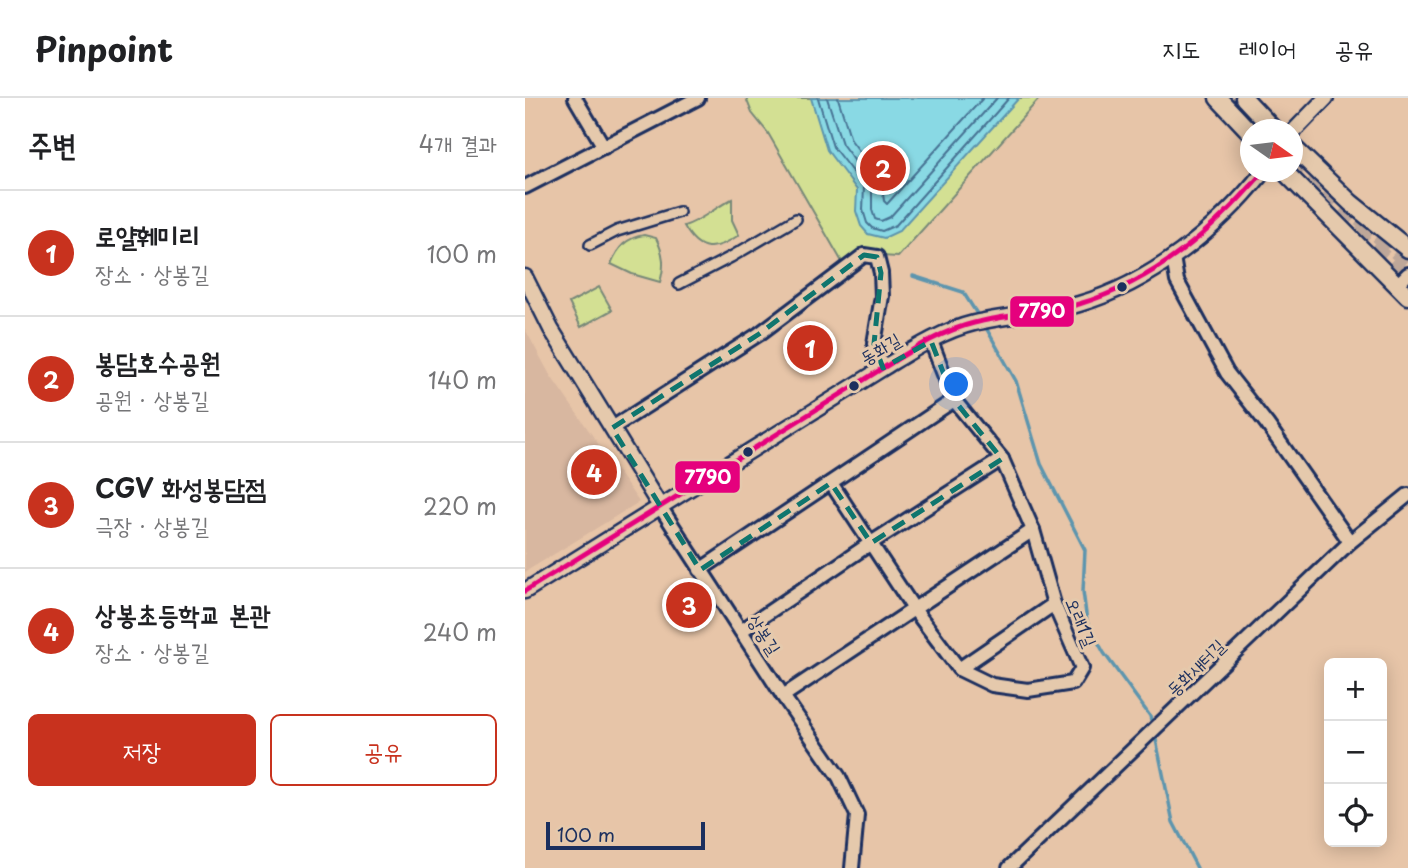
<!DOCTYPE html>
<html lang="ko">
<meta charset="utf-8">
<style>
body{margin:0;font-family:"Playpen Sans","Poor Story",sans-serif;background:#f6f6f6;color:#202124}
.controls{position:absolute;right:21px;bottom:21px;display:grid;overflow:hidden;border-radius:10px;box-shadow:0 4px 18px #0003}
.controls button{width:63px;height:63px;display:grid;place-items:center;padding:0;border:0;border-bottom:2px solid #e0e0e0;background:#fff;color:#202124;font:35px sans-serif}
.compass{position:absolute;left:715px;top:21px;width:63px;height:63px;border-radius:50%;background:#fff;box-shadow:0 4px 18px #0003;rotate:104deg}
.scale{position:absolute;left:21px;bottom:18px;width:159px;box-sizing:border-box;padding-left:7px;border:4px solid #1b2f5e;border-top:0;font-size:19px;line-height:24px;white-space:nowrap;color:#1b2f5e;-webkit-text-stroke:5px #e5c9ac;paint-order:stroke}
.you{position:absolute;left:432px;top:287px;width:24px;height:24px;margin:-18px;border:5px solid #fff;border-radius:50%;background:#1a73e8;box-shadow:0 0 0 10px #1a73e833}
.badge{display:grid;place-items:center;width:46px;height:46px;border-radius:50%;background:#c8321e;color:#fff;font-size:23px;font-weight:700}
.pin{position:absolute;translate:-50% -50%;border:4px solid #fff;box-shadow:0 2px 7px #0006}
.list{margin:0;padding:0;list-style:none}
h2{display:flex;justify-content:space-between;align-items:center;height:91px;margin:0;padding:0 28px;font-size:30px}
h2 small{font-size:23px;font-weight:400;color:#757577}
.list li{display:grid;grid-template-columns:46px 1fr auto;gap:21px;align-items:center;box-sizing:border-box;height:126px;padding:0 28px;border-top:2px solid #e0e0e0}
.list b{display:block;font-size:26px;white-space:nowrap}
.list p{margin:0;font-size:23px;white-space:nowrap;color:#757577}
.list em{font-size:23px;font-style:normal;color:#757577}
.actions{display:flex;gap:14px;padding:21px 28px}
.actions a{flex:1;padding:16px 0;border:2px solid #c8321e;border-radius:10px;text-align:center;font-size:24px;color:#c8321e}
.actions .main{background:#c8321e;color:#fff}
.icon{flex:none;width:38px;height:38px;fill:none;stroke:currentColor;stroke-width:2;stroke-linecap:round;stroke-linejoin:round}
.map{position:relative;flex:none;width:883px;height:770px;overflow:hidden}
header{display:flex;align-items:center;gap:42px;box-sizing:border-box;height:98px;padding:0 35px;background:#fff;border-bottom:2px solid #e0e0e0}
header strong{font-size:33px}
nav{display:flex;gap:38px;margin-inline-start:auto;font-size:24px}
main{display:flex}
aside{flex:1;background:#fff}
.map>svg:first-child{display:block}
</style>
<header>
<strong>Pinpoint</strong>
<nav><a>지도</a><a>레이어</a><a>공유</a></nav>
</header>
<main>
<aside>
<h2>주변<small>4개 결과</small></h2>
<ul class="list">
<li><span class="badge">1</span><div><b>로얄훼미리</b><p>장소 · 상봉길</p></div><em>100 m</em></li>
<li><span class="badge">2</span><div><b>봉담호수공원</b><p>공원 · 상봉길</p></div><em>140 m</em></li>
<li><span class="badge">3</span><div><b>CGV 화성봉담점</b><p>극장 · 상봉길</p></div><em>220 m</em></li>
<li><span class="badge">4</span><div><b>상봉초등학교 본관</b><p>장소 · 상봉길</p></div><em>240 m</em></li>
</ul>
<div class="actions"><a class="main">저장</a><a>공유</a></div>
</aside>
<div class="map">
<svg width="883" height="770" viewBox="0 0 883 770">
<rect width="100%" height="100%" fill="#e7c5a8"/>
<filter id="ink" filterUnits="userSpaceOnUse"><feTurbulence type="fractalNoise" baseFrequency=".0143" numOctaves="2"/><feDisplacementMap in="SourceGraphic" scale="14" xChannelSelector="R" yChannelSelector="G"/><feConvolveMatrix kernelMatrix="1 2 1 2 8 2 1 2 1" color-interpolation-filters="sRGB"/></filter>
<g filter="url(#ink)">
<polygon fill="#d8b7a0" points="0,231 25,277 114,404 0,474"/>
<g fill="#d3e093" stroke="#778878" stroke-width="2">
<polygon points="221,0 515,0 373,159 339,157 320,169 243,35 227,15"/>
<path d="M207 101V122L214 137C189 154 174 155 159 128 176 123 191 109 207 101Z"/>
<path d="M119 137 131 140C139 156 140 167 135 184L107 176 86 166C93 149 101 140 119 137Z"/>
<polygon points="74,189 87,212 56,229 44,205"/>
</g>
<polygon fill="#89d9e4" stroke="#5d95ae" stroke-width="2" points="286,0 494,0 374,133 359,140 343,136 336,128 331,113 332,92 302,52"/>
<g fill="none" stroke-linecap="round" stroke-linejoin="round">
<g stroke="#477394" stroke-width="2">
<polyline points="293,0 308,49 339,89 338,112 342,125 347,130 357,133 371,127 484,0"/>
<polyline points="302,0 317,46 347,86 347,112 350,121 356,123 365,119 472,0"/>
<polyline points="313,0 326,42 356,82 359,103 362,106 458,0"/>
</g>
<g stroke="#5d95ae" stroke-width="3.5">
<polyline points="388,178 438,194 454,219"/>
<polyline points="460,228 491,283 516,366 560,452 558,493 562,524 579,555 625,618 627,626"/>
<polyline points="630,637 648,724 672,770"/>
</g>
<g stroke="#bea799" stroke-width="16" stroke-dasharray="16 8" stroke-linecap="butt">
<polyline points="708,0 737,32"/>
<polyline points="768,62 808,97"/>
<polyline points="795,99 883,182"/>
<polyline points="835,121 883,164"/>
</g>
<defs>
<g id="pedestrian">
<polyline points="65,147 92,133 154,114"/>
<polyline points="154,186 206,159 271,121"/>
</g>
<g id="minor">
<polyline points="50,0 79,49"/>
<polyline points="0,89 173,0"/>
<polyline points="648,159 652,183 702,275 742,326 825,444"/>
<polyline points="872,187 883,176"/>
<polyline points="87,330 234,236 339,157 352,159 356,175 357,198 349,246 358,270"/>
<polyline points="306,385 389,511 434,571 467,587 503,592 548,585 557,570 529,506 508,432 477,361 429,302 406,243"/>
<polyline points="136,410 258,598 314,679 332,717 327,770"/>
<polyline points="175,472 429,302"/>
<polyline points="216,533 346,445 477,361"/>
<polyline points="434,571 529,506"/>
<polyline points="258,598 508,432"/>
<polyline points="484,770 825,444 883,397"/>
</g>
<g id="tertiary">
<polyline points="768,34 801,0"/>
<polyline points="0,179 26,231 136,410"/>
<path d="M0 493 358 270C386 253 416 233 449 225 483 217 519 216 554 206 626 185 692 132 738 74"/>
</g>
<g id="secondary">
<polyline points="693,0 726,35"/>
<polyline points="719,0 749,32"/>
<polyline points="768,49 826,105 883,151"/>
<polyline points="760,74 883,198"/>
</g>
</defs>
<use href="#pedestrian" stroke="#1b2f5e" stroke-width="14"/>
<use href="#minor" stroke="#1b2f5e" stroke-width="18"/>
<use href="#tertiary" stroke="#1b2f5e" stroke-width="19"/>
<use href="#secondary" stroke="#1b2f5e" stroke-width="21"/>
<use href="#pedestrian" stroke="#e5c9ac" stroke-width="9"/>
<use href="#minor" stroke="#e5c9ac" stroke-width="12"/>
<use href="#tertiary" stroke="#e5c9ac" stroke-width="14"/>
<use href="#secondary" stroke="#e5c9ac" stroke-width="16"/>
<defs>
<path id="bus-1" d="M0 493 358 270C387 252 416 233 449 225 483 216 520 216 554 206 629 184 688 133 738 74"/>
</defs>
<use href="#bus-1" stroke="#e5c9ac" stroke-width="10"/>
<use href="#bus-1" stroke="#e5007d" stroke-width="5"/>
</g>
</g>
<path fill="none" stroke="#0f766e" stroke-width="5" stroke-dasharray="14 9" stroke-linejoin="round" d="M339 157 352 159 356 175 349 246 358 270 406 243 429 302 477 361 346 445 306 385 175 472 87 330 234 236Z"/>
<g fill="#1b2f5e" stroke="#e5c9ac" stroke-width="2.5">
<circle cx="597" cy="189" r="6"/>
<circle cx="329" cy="288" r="6"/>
<circle cx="223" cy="354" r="6"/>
</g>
<g text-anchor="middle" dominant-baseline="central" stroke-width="6" stroke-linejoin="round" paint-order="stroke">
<g font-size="18" fill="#1b2f5e" stroke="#e5c9ac">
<text transform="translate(355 250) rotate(-31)">동화길</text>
<text transform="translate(557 524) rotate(67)">오래1길</text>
<text transform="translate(240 536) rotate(57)">상봉길</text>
<text transform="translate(670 569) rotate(-44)">동화새터길</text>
</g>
</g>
<g stroke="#e5c9ac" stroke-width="2.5">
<rect x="484" y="197" width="66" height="33" rx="7" fill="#e5007d"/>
<rect x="149" y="362" width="67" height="34" rx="7" fill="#e5007d"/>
</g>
<g font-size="19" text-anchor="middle" font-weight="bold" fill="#fff">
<text x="517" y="220">7790</text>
<text x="183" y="386">7790</text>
</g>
</svg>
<div class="controls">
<button>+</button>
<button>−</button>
<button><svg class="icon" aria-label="locate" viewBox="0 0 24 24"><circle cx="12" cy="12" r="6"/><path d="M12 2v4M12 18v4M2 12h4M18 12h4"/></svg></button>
</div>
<svg class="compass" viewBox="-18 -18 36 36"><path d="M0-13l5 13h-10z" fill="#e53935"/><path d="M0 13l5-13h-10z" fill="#757577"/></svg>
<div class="scale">100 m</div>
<div class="you"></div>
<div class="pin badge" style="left:285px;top:250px">1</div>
<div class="pin badge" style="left:358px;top:70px">2</div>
<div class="pin badge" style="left:164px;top:507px">3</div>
<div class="pin badge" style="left:69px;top:374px">4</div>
</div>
</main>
